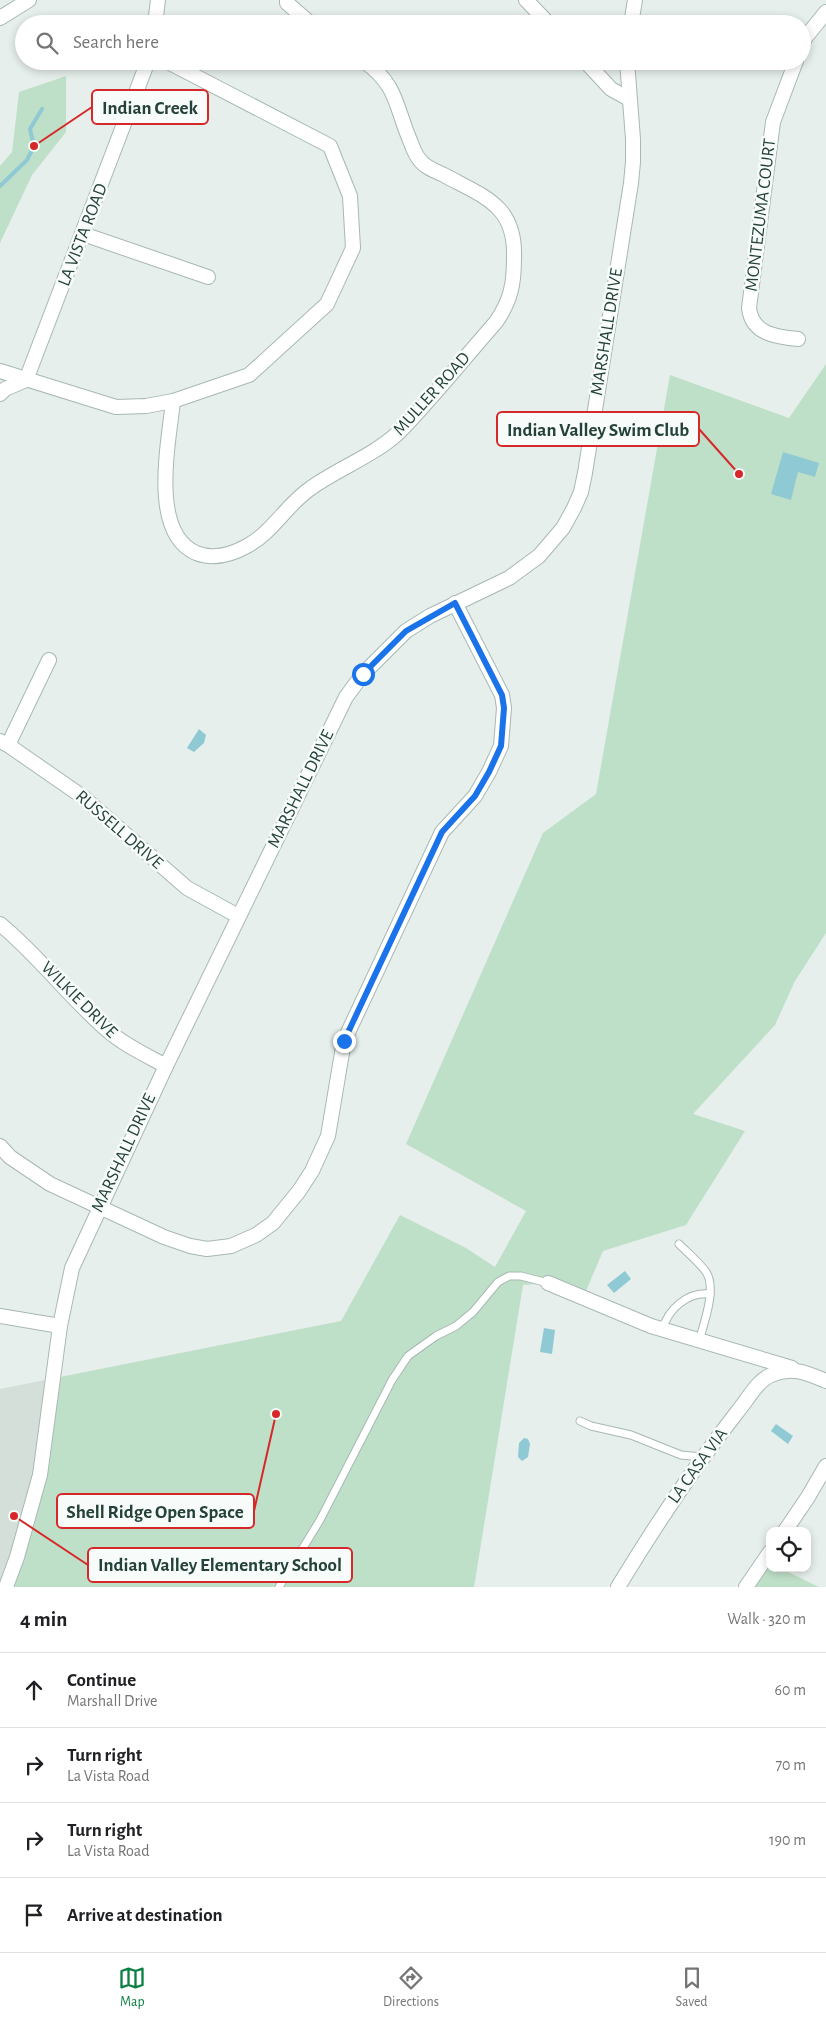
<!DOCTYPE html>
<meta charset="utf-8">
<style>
body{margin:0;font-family:"Alegreya Sans",sans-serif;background:#f2f2f2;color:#202124}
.controls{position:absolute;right:15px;bottom:15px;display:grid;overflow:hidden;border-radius:10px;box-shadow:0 2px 8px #0003}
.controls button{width:45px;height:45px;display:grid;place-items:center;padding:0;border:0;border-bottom:1px solid #e0e0e0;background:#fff;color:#202124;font:25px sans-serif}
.stop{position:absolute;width:15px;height:15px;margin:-11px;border:4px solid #1a73e8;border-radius:50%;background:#fff}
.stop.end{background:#1a73e8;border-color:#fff;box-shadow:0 1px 5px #0008}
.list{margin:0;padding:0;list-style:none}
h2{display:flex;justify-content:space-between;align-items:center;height:65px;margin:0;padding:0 20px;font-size:21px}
h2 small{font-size:16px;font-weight:400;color:#757577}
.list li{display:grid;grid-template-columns:32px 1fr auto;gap:15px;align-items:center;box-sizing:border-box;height:75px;padding:0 20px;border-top:1px solid #e0e0e0}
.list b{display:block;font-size:19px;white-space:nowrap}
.list p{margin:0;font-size:16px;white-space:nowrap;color:#757577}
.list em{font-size:16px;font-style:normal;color:#757577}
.icon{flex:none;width:28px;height:28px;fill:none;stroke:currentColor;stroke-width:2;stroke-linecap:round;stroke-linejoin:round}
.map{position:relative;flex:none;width:826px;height:1587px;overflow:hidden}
.search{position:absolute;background:#fff;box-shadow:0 2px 8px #0003;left:15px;right:15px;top:15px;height:55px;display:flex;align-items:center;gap:12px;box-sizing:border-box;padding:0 18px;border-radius:28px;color:#757577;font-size:19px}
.sheet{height:365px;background:#fff}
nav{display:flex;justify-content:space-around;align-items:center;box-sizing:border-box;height:70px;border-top:1px solid #e0e0e0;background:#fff;font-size:14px;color:#757577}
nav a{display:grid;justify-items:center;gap:2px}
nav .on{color:#0b8043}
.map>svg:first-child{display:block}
</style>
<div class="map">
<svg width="826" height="1587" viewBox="0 0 826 1587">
<rect width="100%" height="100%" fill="#e6efeb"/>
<polygon fill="#d4dfda" points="60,1377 40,1475 0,1587 0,1389"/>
<g fill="#bfe0c8">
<polygon points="66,76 66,132 32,175 0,243 0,166 12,152 19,92"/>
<polygon points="826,364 826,933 795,981 775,1025 693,1114 745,1131 686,1225 603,1251 583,1298 548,1283 523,1285 474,1587 6,1587 60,1377 341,1321 400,1215 466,1248 495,1267 526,1211 406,1144 543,833 596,794 670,375 789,418"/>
<polygon points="770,1564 770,1568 780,1568 819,1587 754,1587"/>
</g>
<g fill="#8ec9d4">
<polygon points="783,452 819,463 815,477 798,472 791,500 771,494"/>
<polygon points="199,729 206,735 204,743 194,752 187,748"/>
<polygon points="625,1271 631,1279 614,1293 607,1285"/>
<polygon points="544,1328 555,1330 552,1354 540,1352"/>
<polygon points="776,1424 793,1436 788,1444 771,1431"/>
<polygon points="524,1438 528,1439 530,1444 528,1457 522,1461 518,1457 519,1443"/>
</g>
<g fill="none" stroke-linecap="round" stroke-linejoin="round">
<polyline stroke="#8ec9d4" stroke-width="4" points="0,186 27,160 34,146 30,129 42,109"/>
<defs>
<g id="service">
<path d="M679 1244C688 1253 699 1262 706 1272 717 1288 704 1323 699 1341"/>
<path d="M662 1330C668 1310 687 1291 710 1294"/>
<polyline points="580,1421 591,1426 631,1435 681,1455 702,1457"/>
<polyline points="279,1587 320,1520 392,1380 408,1356 436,1336 456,1326 473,1312 498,1282 509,1276 521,1276 548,1283"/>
</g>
<g id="minor">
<polyline points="287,0 287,3 311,24"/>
<polyline points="526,0 549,24"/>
<polyline points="0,18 29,0"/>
<polyline points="155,24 158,0"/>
<polyline points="631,24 635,0"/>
<polyline points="802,45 805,38 826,12"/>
<polyline points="585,61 611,89 629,99"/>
<path d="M796 61 773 122 749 308C752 334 776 337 798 339"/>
<polyline points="83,234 208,277"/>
<polyline points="0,371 116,407 146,406 173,401 249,375 327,304 353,248 350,196 330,146 166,61"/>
<polyline points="0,394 5,389 26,380 148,61"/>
<path d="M173 401C169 442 149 532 196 553 214 560 231 555 247 546 273 532 287 504 311 488 339 468 373 456 398 433 411 421 422 407 434 394 455 370 475 346 496 322 511 300 514 284 514 258 516 205 484 197 444 175 435 171 424 167 419 159 414 153 412 145 409 138 395 104 397 85 364 61"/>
<polyline points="0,741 8,745 83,797 187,888 238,916"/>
<polyline points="8,745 49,660"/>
<path d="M0 924C39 956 69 997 107 1030 124 1045 146 1055 166 1066"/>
<polyline points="0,1146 10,1157 50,1184 164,1237 190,1246 207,1249 231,1246 256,1235 273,1223 299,1191 312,1171 328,1136 344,1041 442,832 475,796 489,772 501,746 504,708 502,695 455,603"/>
<polyline points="548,1283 651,1326 792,1368"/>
<polyline points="0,1316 60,1326"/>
<polyline points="785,1531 808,1497 826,1466"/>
<polyline points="6,1587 17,1557 40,1475 60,1326 72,1268 166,1066 346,697 363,674 406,631 430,616 509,578 539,556 563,528 574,508 581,492 585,473 631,183 633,162 633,139 627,61"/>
<path d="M618 1587C655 1526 694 1467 738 1411 748 1399 757 1381 771 1375 792 1366 807 1373 826 1381"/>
<polyline points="746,1587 770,1552"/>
</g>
</defs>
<use href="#service" stroke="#a8b8b2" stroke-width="9"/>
<use href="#minor" stroke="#a8b8b2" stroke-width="16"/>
<use href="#service" stroke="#fff" stroke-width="7"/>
<use href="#minor" stroke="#fff" stroke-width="14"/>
</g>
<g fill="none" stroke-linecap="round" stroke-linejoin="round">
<polyline stroke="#1a73e8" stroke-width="6" points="344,1041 442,832 475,796 489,772 501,746 504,708 502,695 455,603 406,631 363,674"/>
</g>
<g text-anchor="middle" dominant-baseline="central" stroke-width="5" stroke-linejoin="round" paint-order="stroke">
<g font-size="18" fill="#24423a" stroke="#f7fbf9">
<text transform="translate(761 215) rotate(-83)">MONTEZUMA COURT</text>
<text transform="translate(83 235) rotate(-69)">LA VISTA ROAD</text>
<text transform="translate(607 332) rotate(-81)">MARSHALL DRIVE</text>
<text transform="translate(432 394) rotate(-48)">MULLER ROAD</text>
<text transform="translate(301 789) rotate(-64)">MARSHALL DRIVE</text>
<text transform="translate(119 830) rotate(41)">RUSSELL DRIVE</text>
<text transform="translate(79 1000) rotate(45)">WILKIE DRIVE</text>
<text transform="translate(124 1153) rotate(-65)">MARSHALL DRIVE</text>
<text transform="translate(698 1466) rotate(-54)">LA CASA VIA</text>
</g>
</g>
<path fill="none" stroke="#d62828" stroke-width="2" d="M34 146L92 107M739 474L699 429M276 1414L254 1511M14 1516L88 1565"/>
<g fill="#d62828" stroke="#f7fbf9" stroke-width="2">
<circle cx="34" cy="146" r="5"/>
<circle cx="739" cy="474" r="5"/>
<circle cx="276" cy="1414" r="5"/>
<circle cx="14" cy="1516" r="5"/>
</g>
<g fill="#f7fbf9" stroke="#d62828" stroke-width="2">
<rect x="92" y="90" width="116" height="34" rx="5"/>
<rect x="497" y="412" width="202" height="34" rx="5"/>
<rect x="57" y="1494" width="197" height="34" rx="5"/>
<rect x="88" y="1548" width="264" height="34" rx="5"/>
</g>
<g font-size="19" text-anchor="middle" font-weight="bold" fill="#24423a">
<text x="150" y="114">Indian Creek</text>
<text x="598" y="436">Indian Valley Swim Club</text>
<text x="155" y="1518">Shell Ridge Open Space</text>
<text x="220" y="1571">Indian Valley Elementary School</text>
</g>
</svg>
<div class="controls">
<button><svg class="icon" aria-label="locate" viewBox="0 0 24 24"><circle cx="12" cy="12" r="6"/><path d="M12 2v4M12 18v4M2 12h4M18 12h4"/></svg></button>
</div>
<div class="stop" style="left:363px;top:674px"></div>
<div class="stop end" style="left:344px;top:1041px"></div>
<div class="search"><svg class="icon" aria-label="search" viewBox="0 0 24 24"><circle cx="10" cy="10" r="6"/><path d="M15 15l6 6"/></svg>Search here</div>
</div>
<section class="sheet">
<h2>4 min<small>Walk · 320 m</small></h2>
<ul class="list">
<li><svg class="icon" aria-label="ahead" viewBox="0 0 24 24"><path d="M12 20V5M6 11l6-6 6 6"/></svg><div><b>Continue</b><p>Marshall Drive</p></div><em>60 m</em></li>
<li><svg class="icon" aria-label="right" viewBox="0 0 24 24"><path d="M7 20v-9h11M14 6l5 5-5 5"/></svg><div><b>Turn right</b><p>La Vista Road</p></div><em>70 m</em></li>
<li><svg class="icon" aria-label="right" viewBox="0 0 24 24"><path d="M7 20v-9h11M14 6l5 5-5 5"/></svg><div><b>Turn right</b><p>La Vista Road</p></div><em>190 m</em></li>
<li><svg class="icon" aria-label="arrive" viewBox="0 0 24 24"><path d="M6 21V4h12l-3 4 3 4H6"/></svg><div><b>Arrive at destination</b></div></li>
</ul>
</section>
<nav>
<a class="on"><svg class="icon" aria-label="map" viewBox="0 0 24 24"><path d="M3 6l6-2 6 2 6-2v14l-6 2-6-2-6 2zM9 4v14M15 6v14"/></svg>Map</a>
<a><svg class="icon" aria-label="directions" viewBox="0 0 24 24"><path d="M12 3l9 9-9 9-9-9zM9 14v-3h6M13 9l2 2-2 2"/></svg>Directions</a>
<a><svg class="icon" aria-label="saved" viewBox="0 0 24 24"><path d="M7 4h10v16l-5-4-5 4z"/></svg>Saved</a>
</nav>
